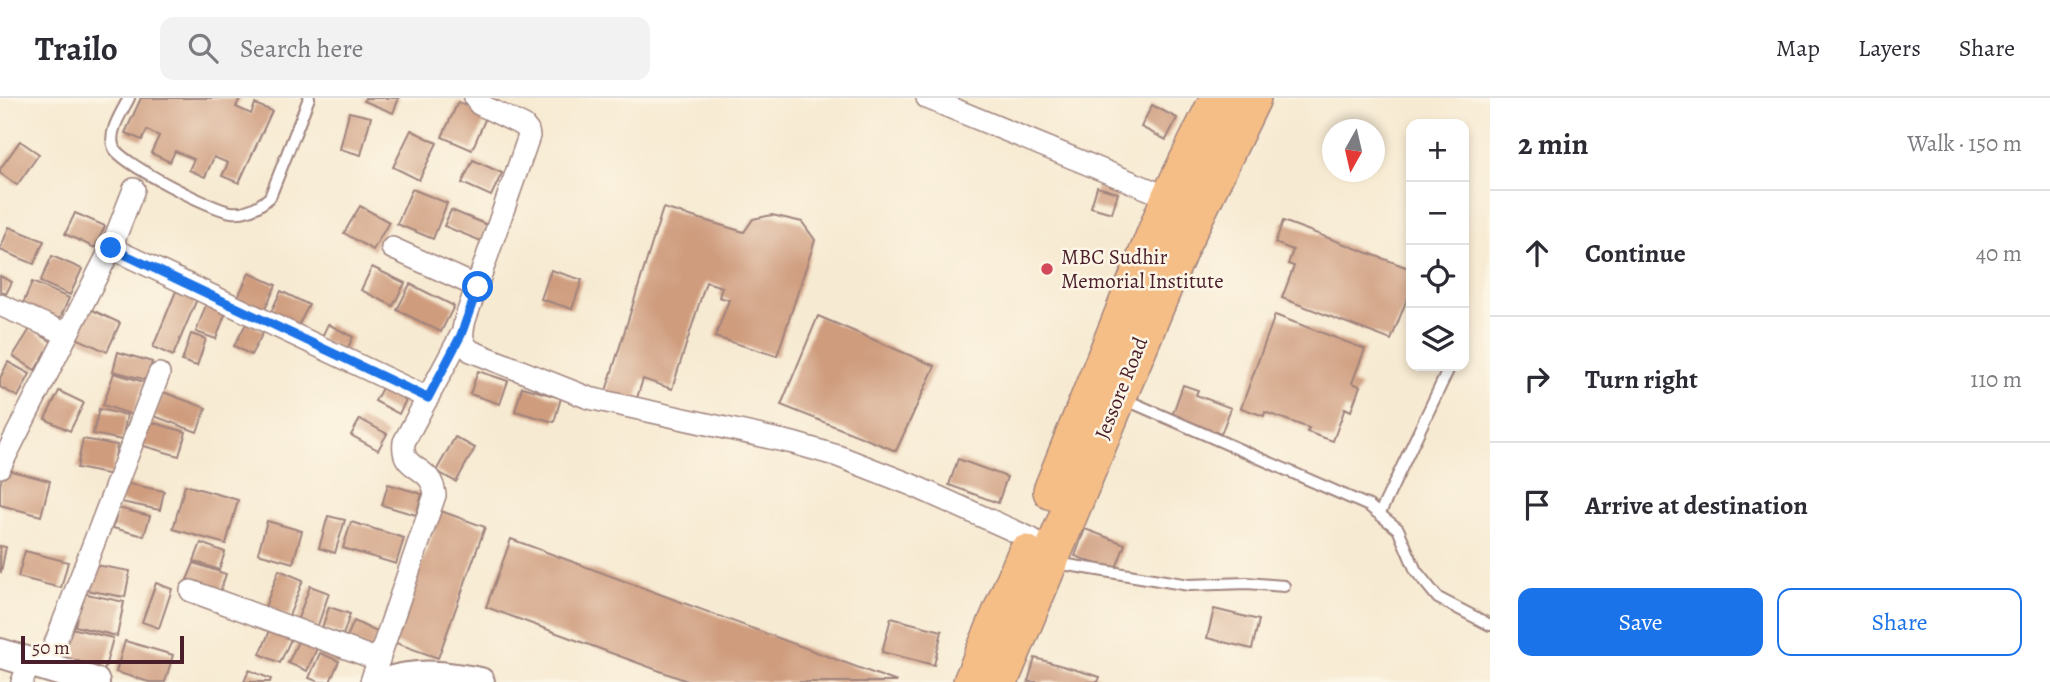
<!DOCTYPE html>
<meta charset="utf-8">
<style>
body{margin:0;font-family:Alegreya,serif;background:#f2f2f3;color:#2b2b33}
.controls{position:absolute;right:21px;top:21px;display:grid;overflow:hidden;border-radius:14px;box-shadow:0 4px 10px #0003}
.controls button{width:63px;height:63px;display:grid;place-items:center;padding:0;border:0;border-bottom:2px solid #e1e1e2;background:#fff;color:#2b2b33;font:35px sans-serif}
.compass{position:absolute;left:1322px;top:21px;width:63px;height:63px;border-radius:50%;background:#fff;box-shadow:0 4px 10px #0003;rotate:188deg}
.scale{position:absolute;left:21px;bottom:18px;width:163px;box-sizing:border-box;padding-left:7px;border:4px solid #4a1f2b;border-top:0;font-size:19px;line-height:24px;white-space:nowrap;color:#4a1f2b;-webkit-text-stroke:5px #fcf5e5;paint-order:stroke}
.stop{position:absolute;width:21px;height:21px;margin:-16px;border:5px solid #1a73e8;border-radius:50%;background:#fff}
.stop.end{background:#1a73e8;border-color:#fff;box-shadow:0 2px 7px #0008}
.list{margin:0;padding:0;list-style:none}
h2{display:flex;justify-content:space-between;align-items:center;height:91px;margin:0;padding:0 28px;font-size:30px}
h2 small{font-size:23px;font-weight:400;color:#7c7c81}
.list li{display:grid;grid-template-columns:46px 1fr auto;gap:21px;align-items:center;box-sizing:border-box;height:126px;padding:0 28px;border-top:2px solid #e1e1e2}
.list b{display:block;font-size:26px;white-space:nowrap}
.list em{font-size:23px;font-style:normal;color:#7c7c81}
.actions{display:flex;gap:14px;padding:21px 28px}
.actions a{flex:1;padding:16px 0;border:2px solid #1a73e8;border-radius:14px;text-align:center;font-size:24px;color:#1a73e8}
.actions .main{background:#1a73e8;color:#fff}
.icon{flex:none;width:38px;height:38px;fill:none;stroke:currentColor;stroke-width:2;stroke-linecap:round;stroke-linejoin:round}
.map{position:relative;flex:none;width:1490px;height:584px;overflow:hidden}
header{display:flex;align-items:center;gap:42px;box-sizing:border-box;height:98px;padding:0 35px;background:#fff;border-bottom:2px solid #e1e1e2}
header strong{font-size:33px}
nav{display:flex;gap:38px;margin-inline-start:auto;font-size:24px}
.search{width:490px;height:63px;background:#f2f2f3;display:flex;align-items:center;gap:18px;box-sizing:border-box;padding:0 24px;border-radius:14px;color:#7c7c81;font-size:26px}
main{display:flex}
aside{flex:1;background:#fff}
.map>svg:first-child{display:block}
</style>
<header>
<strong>Trailo</strong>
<div class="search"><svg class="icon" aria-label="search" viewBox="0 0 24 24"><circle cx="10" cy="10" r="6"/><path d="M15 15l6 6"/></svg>Search here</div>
<nav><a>Map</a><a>Layers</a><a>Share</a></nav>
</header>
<main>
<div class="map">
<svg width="1490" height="584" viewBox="0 0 1490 584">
<rect width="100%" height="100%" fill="#fcf5e5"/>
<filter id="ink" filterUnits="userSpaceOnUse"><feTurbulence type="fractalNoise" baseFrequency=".0143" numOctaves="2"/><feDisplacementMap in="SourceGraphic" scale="14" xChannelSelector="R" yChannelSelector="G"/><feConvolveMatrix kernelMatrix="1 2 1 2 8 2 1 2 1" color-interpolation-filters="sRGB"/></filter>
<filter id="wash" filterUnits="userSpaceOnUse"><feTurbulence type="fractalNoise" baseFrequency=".00686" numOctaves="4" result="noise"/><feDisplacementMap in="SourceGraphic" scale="28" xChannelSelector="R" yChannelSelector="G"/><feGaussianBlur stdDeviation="1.57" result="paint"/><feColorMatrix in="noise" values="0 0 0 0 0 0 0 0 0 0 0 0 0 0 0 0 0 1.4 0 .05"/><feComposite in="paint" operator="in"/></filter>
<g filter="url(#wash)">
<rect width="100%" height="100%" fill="#f7ead2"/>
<g id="blocks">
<g fill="#cf9c7e">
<polygon points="141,0 240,0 236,9 251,16 255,6 272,13 239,85 222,78 228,65 214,59 205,79 189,72 194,61 175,53 170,64 151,55 159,38 147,32 142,42 125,35"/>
<polygon points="365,0 399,0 393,15 364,3"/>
<polygon points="458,4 487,17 472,52 442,39"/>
<polygon points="1152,7 1177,20 1166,42 1141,29"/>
<polygon points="349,14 371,19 361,57 340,51"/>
<polygon points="411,32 437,45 419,82 393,69"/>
<polygon points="20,43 39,56 17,87 0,75 0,71"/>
<polygon points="473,62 502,75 491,98 462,85"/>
<polygon points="1097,89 1118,95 1112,115 1091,109"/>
<polygon points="412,91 447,105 433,141 397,126"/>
<polygon points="360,108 389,124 373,152 344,135"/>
<polygon points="663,110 744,134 753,121 772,117 802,124 815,142 777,258 715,239 729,202 719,199 722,189 706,184 672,291 643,281 635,306 605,296"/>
<polygon points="451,112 488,127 481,143 444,128"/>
<polygon points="75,115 105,128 95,150 65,136"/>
<polygon points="1283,123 1411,171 1411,203 1407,201 1391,242 1282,200 1294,168 1288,166 1293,152 1275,145"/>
<polygon points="9,129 44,143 34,166 0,152"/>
<polygon points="52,158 82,171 70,197 40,184"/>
<polygon points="372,169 405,185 393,208 361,192"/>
<polygon points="551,172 582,182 572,211 541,201"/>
<polygon points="249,175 276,187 264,213 237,201"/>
<polygon points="0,178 12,184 6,196 0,193"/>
<polygon points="32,184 69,200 59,223 22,208"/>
<polygon points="410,186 454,208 441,234 397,212"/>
<polygon points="176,193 197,201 173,258 153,249"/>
<polygon points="281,193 309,207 295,234 268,220"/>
<polygon points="207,204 227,211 216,241 196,234"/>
<polygon points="88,210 120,225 107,254 74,239"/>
<polygon points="1275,217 1365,251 1352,285 1360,288 1351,313 1345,310 1333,343 1307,334 1309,330 1265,314 1264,318 1241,310"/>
<polygon points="818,218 935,268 896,353 781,307"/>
<polygon points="247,224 264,233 251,257 234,248"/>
<polygon points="328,226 353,239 346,254 321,241"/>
<polygon points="30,231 52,244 35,272 13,258"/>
<polygon points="191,236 206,241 197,268 182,263"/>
<polygon points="118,254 152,264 147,282 113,273"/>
<polygon points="8,264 30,276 18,299 0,289 0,280"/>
<polygon points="478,273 508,283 500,306 470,296"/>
<polygon points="114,275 144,284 133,317 103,307"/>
<polygon points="1183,287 1198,292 1196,297 1231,310 1221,336 1172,318"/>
<polygon points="383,288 407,300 399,316 375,303"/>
<polygon points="522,289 561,300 554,324 515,313"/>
<polygon points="59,293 84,305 70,333 45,321"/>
<polygon points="163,294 206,310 197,334 154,318"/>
<polygon points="99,311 127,317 122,342 93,336"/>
<polygon points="360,321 387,336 378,352 351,337"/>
<polygon points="144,322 186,334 179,358 137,346"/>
<polygon points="455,339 475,350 456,384 436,373"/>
<polygon points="83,341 117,347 112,377 77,370"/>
<polygon points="958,361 1007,379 998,405 949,387"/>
<polygon points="4,371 50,383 41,418 0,407 0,387"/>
<polygon points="124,385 164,393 160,412 121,404"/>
<polygon points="388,386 422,396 416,417 382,407"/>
<polygon points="185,387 238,402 226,446 173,431"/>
<polygon points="118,410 150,418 144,438 113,430"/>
<polygon points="441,413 485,429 438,560 393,544"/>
<polygon points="328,418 345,422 335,455 319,450"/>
<polygon points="267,423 302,433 293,465 258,455"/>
<polygon points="351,424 404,440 396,466 343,450"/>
<polygon points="1085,431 1125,446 1115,473 1075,458"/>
<polygon points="511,441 897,584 690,584 486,509"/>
<polygon points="201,445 225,454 219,472 194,463"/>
<polygon points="0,448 6,449 1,474 0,473"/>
<polygon points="25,453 68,464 61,490 18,479"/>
<polygon points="194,465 226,476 220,494 187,482"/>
<polygon points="89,466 130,473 125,499 85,492"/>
<polygon points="279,472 303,482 289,518 265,509"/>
<polygon points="156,485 172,491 159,530 142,524"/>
<polygon points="310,488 329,495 317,530 297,523"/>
<polygon points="82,495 124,504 117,538 75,528"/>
<polygon points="329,509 350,516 343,537 322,530"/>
<polygon points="1214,511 1259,522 1252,551 1207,540"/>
<polygon points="891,520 942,533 934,567 882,554"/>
<polygon points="354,523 379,535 371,552 346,541"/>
<polygon points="67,529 113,540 103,577 58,566"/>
<polygon points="271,530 292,539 280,565 260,556"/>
<polygon points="300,539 318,548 307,573 288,565"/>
<polygon points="125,543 173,557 165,584 149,584 116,574"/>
<polygon points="320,555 339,563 330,584 319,584 309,580"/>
<polygon points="1035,560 1100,579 1098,584 1028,584"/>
<polygon points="249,572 271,581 270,584 244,584"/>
</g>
</g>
</g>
<g filter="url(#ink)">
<use href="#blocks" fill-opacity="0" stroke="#a0847e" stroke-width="2"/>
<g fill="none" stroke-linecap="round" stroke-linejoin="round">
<defs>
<g id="service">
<path d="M129 0C122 14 107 35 114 50 122 66 213 112 231 114 246 116 260 108 270 99L309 0"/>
<polyline points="1124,301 1369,408 1398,431 1416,473 1438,500 1490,527"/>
<polyline points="1380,415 1450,268"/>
<polyline points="1056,465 1189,487 1247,485 1284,488"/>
</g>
<g id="minor">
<path d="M475 0 479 6 524 28 528 33 529 38 465 222C462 235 460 243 471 253L589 300 793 345 838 358 912 387 1032 441"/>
<polyline points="927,0 1170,100"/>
<polyline points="111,150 428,300"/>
<polyline points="392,150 478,189"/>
<polyline points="0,207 67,236"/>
<polyline points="0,369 111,150 134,91"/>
<polyline points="191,493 379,562"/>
<polyline points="46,569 159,276"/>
<polyline points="22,584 30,564"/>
<path d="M371 584 435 397C432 365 400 375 404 344L461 237"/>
</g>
<g id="tertiary">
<polyline points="0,555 95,584"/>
<path d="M385 584C420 574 445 577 480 584"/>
</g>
<g id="trunk">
<polyline points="1052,393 1170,100 1219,0"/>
<polyline points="972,584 1026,456"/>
<polyline points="999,584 1180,149 1252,0"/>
</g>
</defs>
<use href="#service" stroke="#a0847e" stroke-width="14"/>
<use href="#minor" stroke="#a0847e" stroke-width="24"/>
<use href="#tertiary" stroke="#a0847e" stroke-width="32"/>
<use href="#trunk" stroke="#a0847e" stroke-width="40"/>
<use href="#service" stroke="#fff" stroke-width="10"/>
<use href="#minor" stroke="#fff" stroke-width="21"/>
<use href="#tertiary" stroke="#fff" stroke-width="28"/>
<use href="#trunk" stroke="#f6be87" stroke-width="37"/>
</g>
</g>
<g fill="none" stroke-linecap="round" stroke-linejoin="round" filter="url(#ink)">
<polyline stroke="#1a73e8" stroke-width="9" points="111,150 428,300 461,237 478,189"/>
</g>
<circle fill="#d1495b" stroke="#fcf5e5" stroke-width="2.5" cx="1047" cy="171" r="7"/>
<g text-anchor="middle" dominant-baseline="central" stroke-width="5" stroke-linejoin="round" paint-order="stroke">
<g font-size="21" fill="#4a1f2b" stroke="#fcf5e5" text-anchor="start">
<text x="1061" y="159">MBC Sudhir<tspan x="1061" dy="24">Memorial Institute</tspan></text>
</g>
<g font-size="21" fill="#4a1f2b" stroke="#fcf5e5">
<text transform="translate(1121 290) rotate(-68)">Jessore Road</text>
</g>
</g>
</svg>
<div class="controls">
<button>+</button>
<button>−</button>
<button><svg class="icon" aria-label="locate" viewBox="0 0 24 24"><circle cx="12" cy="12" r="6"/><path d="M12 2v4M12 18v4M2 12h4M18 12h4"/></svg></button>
<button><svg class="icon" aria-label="layers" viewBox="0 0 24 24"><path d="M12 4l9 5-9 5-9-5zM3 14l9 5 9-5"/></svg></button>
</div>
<svg class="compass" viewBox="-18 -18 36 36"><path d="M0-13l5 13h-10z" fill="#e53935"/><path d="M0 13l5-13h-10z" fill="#7c7c81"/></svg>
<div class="scale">50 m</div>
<div class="stop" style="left:478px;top:189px"></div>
<div class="stop end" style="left:111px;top:150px"></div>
</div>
<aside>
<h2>2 min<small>Walk · 150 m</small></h2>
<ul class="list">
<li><svg class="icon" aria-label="ahead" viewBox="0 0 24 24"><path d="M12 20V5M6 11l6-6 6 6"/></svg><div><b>Continue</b></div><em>40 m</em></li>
<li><svg class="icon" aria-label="right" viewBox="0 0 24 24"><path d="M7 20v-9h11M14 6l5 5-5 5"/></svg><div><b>Turn right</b></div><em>110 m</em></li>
<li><svg class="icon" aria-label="arrive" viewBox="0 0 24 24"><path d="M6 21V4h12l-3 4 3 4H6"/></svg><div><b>Arrive at destination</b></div></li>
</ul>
<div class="actions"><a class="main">Save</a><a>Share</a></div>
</aside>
</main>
